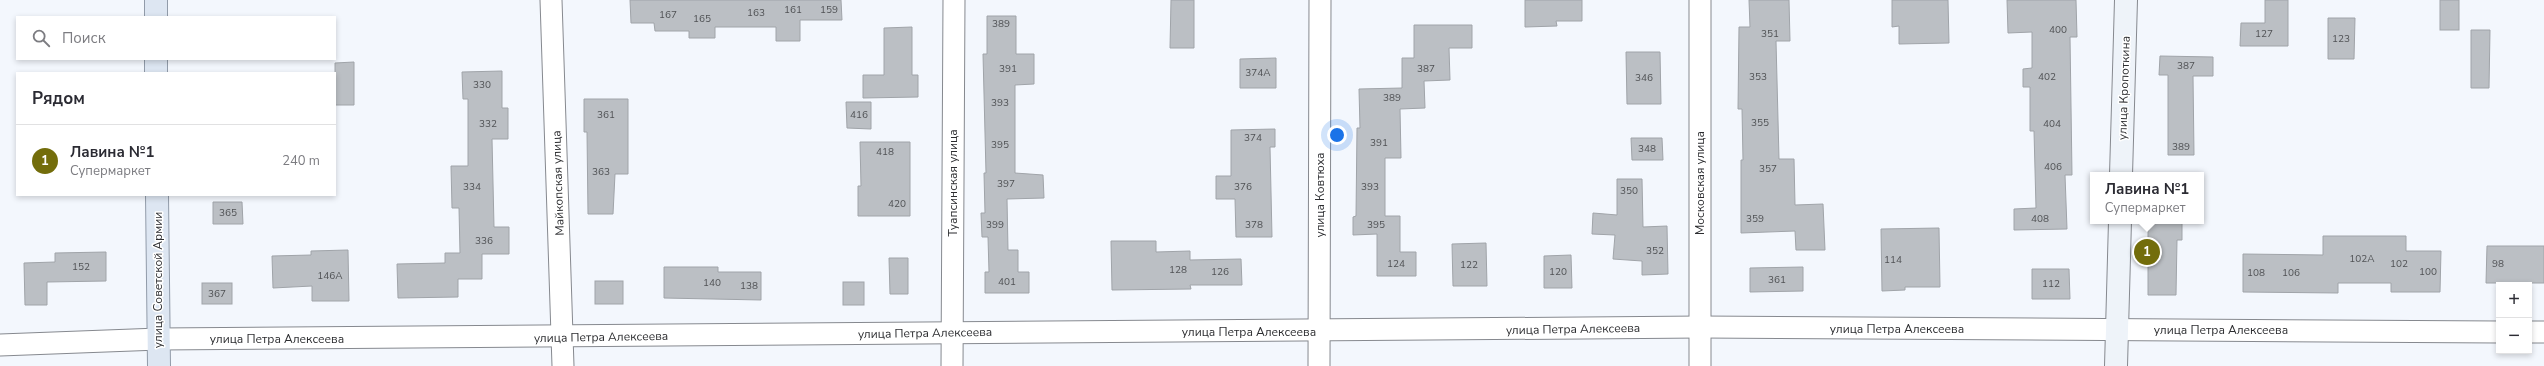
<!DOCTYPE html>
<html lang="ru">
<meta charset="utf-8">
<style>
body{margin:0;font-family:"Nunito Sans",sans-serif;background:#f7f7f7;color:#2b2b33}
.controls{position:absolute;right:12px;bottom:12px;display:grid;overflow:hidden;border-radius:0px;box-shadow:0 2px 6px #0003}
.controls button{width:36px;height:36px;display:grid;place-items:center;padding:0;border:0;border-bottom:1px solid #e1e1e2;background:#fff;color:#2b2b33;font:20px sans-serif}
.you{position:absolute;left:1337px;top:135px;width:14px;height:14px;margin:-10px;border:3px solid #fff;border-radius:50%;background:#1a73e8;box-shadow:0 0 0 6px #1a73e833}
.badge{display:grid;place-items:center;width:26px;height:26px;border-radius:50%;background:#736d0b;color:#fff;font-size:13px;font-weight:700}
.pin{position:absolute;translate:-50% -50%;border:2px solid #fff;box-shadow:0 1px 4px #0006}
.popup{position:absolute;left:2090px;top:172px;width:114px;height:52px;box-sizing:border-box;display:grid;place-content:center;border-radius:0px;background:#fff;filter:drop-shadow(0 1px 3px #0005);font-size:13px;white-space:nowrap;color:#7c7c81}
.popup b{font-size:15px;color:#2b2b33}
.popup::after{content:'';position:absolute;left:50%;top:100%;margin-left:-8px;border:8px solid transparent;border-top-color:#fff}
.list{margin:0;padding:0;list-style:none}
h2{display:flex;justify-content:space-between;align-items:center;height:52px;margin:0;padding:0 16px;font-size:17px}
h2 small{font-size:13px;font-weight:400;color:#7c7c81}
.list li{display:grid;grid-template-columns:26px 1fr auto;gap:12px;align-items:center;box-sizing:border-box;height:72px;padding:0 16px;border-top:1px solid #e1e1e2}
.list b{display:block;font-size:15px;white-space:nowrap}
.list p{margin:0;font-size:13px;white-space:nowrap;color:#7c7c81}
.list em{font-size:13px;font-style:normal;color:#7c7c81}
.icon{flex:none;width:22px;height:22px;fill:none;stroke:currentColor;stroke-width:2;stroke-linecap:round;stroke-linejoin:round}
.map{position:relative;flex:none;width:2544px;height:366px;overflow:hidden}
.search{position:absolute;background:#fff;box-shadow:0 2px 6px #0003;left:16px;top:16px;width:320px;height:44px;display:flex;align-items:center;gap:10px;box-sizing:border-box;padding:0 14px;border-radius:0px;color:#7c7c81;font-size:15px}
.panel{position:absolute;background:#fff;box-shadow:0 2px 6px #0003;left:16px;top:72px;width:320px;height:124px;border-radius:0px}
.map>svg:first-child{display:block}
</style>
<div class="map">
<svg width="2544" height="366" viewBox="0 0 2544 366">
<rect width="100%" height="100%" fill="#f3f7fd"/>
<g fill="#bbbfc4" stroke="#a0a4a9">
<polygon points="630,0 841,0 842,20 800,20 800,41 776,41 776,27 715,27 715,38 689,38 689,31 655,31 654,23 631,23"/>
<polygon points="1171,0 1194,0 1194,48 1170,48"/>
<polygon points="1525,0 1582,0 1582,21 1556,21 1557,26 1525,27"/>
<polygon points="1749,0 1789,0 1790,41 1776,41 1779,159 1794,159 1795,205 1823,204 1825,250 1796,250 1795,231 1741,233 1741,160 1743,160 1742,109 1738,109 1739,27 1750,27"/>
<polygon points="1892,0 1948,0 1949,43 1899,44 1899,26 1892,27"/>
<polygon points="2007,0 2076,0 2077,37 2070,37 2072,175 2065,175 2067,229 2014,230 2014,209 2036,208 2034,131 2030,131 2030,87 2023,87 2023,69 2032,68 2032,32 2008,33"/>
<polygon points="2265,0 2288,0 2288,46 2240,46 2241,23 2265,23"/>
<rect x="2440" y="0" width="19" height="30"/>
<polygon points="987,16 1016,16 1016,54 1034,54 1034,84 1015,85 1015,173 1043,175 1044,198 1007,199 1008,250 1018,250 1018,272 1029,272 1029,293 985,293 985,272 989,272 988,237 982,237 981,213 985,213 984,173 986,173 983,54 987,54"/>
<polygon points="2328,18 2355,18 2354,59 2328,59"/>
<polygon points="1414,25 1472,25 1472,48 1449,48 1450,80 1424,81 1425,108 1400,109 1401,158 1385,158 1385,216 1400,216 1400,252 1416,252 1416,276 1377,276 1377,234 1353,235 1353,217 1356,216 1357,128 1360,128 1359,89 1402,88 1402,58 1414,58"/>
<polygon points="912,27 912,75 918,75 918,97 863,98 863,75 884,75 884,28"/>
<polygon points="2471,30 2490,30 2489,88 2471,88"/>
<polygon points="1626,52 1660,52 1661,104 1627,104"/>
<polygon points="2160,56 2213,57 2213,76 2193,76 2194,155 2168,155 2168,75 2159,75"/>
<polygon points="1276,58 1276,88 1240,88 1240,59"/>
<polygon points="354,62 354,105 335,105 335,63"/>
<polygon points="502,71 502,108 508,108 508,139 492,139 494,227 509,227 509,254 482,254 482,279 458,279 458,297 398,298 397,264 445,263 445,253 460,253 459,208 452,208 451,166 468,166 468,99 463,99 462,72"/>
<polygon points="584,99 628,99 628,174 615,174 613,214 588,214 587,132 584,132"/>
<polygon points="846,102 871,102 871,129 847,128"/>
<polygon points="1275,129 1275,147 1270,147 1272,237 1236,237 1235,199 1216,199 1216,176 1231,176 1231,130"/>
<polygon points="1631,138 1662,138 1663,160 1632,160"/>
<polygon points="860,142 910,142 910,216 858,216 858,186 861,186"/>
<polygon points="1617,179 1642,179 1643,227 1667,226 1668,274 1642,275 1642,261 1613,259 1615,235 1592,234 1593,213 1617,215"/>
<polygon points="213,202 242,202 243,224 213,224"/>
<polygon points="2148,221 2182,221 2182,240 2177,240 2176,295 2148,295"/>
<polygon points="1939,228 1940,287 1905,287 1905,290 1882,291 1881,229"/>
<polygon points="2323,236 2406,236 2406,251 2441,251 2440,292 2391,292 2391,283 2338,283 2338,293 2243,292 2243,254 2323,255"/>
<polygon points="1111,241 1156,241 1156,252 1190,251 1190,260 1241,259 1242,285 1190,285 1191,289 1112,290"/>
<polygon points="1486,243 1487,286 1453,286 1452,244"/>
<polygon points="2487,246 2544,246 2544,283 2486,283"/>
<polygon points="348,250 349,301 312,301 312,286 273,288 272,256 311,255 311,251"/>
<polygon points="106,252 106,281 47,282 47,305 25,305 24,263 55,262 55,253"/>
<polygon points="1571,255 1572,288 1544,288 1544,256"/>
<polygon points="889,258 908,258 908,294 890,294"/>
<polygon points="664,267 718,267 718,272 761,272 761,300 664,298"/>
<polygon points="1803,267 1803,291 1750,292 1750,268"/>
<polygon points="2032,269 2069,269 2070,299 2032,299"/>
<rect x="595" y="281" width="28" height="23"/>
<rect x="843" y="282" width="21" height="23"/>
<rect x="202" y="283" width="30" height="21"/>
</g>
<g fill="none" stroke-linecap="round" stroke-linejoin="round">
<defs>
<g id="minor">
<polyline points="551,0 563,366"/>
<polyline points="2529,332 2544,332"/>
<polyline points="0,345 159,339 1701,327 2499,332"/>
<polyline points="952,366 954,0"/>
<polyline points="1319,366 1320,0"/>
<polyline points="1700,366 1700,0"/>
</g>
<g id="secondary">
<polyline points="2121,175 2126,0"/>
<polyline points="2116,366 2120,221"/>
</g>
<g id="primary">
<polyline points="156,0 156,17"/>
<polyline points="156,59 156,73"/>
<polyline points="157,195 159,366"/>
</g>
</defs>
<use href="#minor" stroke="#86898f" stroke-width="23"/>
<use href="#secondary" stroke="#86898f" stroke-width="24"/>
<use href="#primary" stroke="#919ba9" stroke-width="24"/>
<use href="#minor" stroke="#fff" stroke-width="21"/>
<use href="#secondary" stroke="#eef3f9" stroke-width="22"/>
<use href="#primary" stroke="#dde6f2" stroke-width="22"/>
</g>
<g text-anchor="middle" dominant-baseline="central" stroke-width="3" stroke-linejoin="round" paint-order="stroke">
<g font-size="10" fill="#505255">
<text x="793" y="10">161</text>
<text x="829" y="10">159</text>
<text x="756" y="13">163</text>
<text x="668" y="15">167</text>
<text x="702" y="19">165</text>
<text x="1001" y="24">389</text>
<text x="2058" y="30">400</text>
<text x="1770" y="34">351</text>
<text x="2264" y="34">127</text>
<text x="2341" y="39">123</text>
<text x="2186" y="66">387</text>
<text x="1008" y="69">391</text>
<text x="1426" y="69">387</text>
<text x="1258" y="73">374А</text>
<text x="1758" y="77">353</text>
<text x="2047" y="77">402</text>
<text x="1644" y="78">346</text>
<text x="482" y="85">330</text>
<text x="1392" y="98">389</text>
<text x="1000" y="103">393</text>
<text x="606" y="115">361</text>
<text x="859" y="115">416</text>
<text x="1760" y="123">355</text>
<text x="488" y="124">332</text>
<text x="2052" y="124">404</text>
<text x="1253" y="138">374</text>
<text x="1379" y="143">391</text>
<text x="1000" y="145">395</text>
<text x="2181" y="147">389</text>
<text x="1647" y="149">348</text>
<text x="885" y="152">418</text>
<text x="2053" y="167">406</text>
<text x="1768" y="169">357</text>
<text x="601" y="172">363</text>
<text x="1006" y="184">397</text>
<text x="472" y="187">334</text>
<text x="1243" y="187">376</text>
<text x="1370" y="187">393</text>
<text x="1629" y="191">350</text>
<text x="897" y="204">420</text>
<text x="228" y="213">365</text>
<text x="1755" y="219">359</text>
<text x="2040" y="219">408</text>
<text x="995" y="225">399</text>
<text x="1254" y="225">378</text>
<text x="1376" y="225">395</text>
<text x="484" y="241">336</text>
<text x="1655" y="251">352</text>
<text x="2362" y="259">102А</text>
<text x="1893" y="260">114</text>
<text x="1396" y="264">124</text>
<text x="2399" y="264">102</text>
<text x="2498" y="264">98</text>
<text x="1469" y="265">122</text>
<text x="81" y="267">152</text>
<text x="1178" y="270">128</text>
<text x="1220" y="272">126</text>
<text x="1558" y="272">120</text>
<text x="2428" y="272">100</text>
<text x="2256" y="273">108</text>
<text x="2291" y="273">106</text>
<text x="330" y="276">146А</text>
<text x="1777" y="280">361</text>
<text x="1007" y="282">401</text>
<text x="712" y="283">140</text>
<text x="2051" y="284">112</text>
<text x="749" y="286">138</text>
<text x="217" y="294">367</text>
</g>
<g font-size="12" fill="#2c2d30" stroke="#fff">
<text transform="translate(2124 88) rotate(-88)">улица Кропоткина</text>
<text transform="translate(558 183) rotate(-92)">Майкопская улица</text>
<text transform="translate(953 183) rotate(-90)">Туапсинская улица</text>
<text transform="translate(1700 183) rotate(-90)">Московская улица</text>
<text transform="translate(1320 195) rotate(-90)">улица Ковтюха</text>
<text transform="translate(158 280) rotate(-90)">улица Советской Армии</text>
<text transform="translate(1573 329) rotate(-1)">улица Петра Алексеева</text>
<text x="1897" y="329">улица Петра Алексеева</text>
<text x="2221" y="330">улица Петра Алексеева</text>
<text x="1249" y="332">улица Петра Алексеева</text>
<text transform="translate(925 333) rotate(-1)">улица Петра Алексеева</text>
<text transform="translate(601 337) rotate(-1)">улица Петра Алексеева</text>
<text x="277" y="339">улица Петра Алексеева</text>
</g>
</g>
</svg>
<div class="controls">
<button>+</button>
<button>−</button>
</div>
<div class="you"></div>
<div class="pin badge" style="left:2147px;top:252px">1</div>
<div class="popup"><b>Лавина №1</b>Супермаркет</div>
<div class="search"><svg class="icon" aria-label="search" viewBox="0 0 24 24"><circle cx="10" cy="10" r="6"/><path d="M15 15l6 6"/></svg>Поиск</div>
<section class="panel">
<h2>Рядом<small></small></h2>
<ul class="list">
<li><span class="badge">1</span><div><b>Лавина №1</b><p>Супермаркет</p></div><em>240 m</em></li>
</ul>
</section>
</div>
